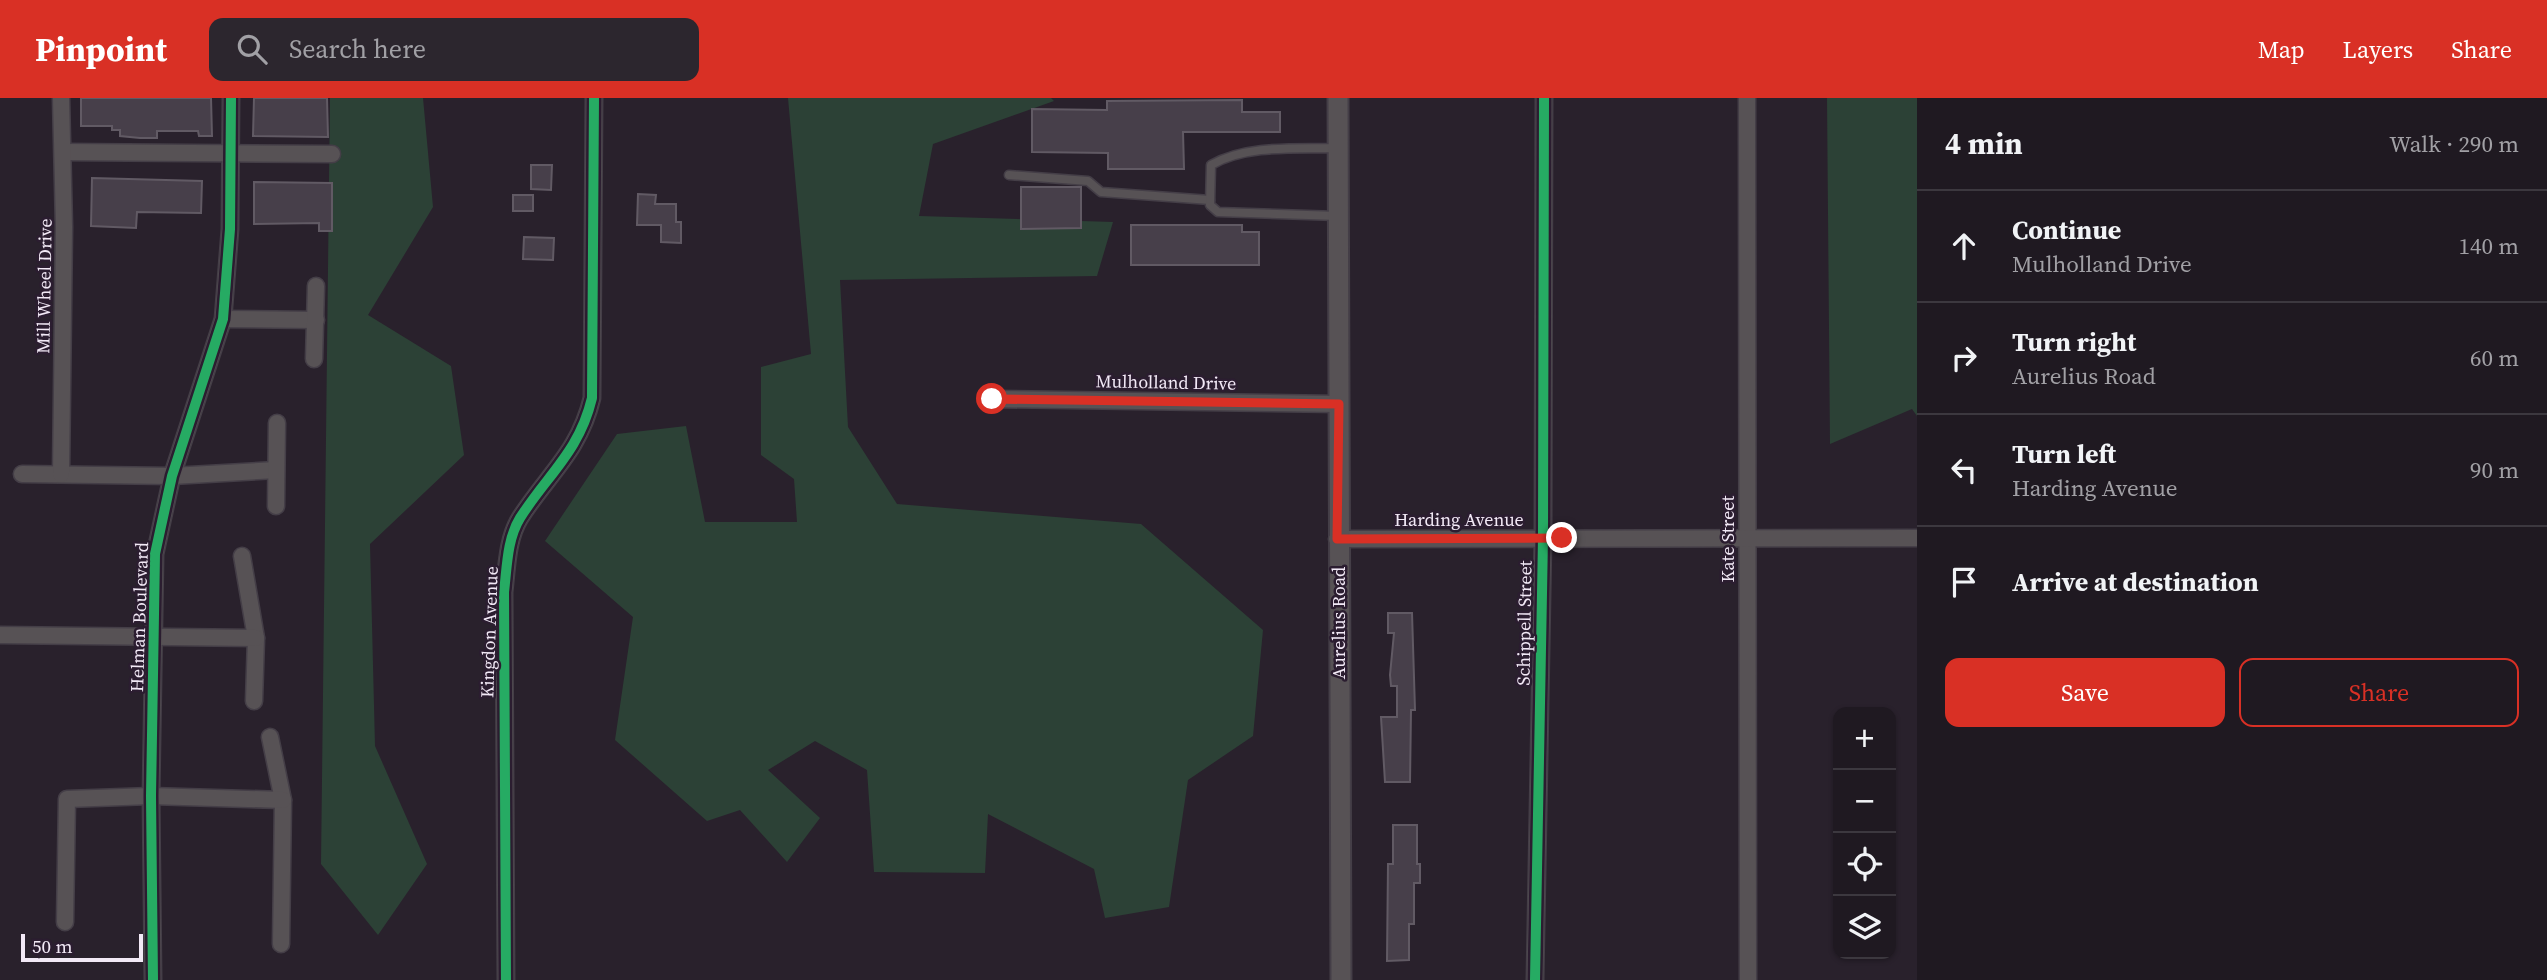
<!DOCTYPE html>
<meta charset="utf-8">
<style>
body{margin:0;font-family:"Source Serif 4",serif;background:#2c262e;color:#f1f3f6}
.controls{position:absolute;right:21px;bottom:21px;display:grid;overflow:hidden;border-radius:14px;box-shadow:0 2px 5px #0004}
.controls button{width:63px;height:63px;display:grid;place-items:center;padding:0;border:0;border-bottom:2px solid #3c383f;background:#1f1921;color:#f1f3f6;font:35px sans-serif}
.scale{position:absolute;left:21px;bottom:18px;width:122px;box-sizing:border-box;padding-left:7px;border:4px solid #f2e9f6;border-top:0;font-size:19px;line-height:24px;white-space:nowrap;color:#f2e9f6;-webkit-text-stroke:5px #2b1d30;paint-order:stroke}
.stop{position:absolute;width:21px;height:21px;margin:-16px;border:5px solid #d93025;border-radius:50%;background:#fff}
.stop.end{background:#d93025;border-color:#fff;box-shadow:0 2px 7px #0008}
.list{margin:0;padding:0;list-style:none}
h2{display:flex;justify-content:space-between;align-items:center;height:91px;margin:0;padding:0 28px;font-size:30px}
h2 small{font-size:23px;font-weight:400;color:#a1a0a5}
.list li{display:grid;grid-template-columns:46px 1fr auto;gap:21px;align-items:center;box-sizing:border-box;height:112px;padding:0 28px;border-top:2px solid #3c383f}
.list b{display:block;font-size:26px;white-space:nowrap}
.list p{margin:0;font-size:23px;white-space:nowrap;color:#a1a0a5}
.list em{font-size:23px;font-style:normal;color:#a1a0a5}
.actions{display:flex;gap:14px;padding:21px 28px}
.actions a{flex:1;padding:16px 0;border:2px solid #d93025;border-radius:14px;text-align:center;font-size:24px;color:#d93025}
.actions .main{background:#d93025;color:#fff}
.icon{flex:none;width:38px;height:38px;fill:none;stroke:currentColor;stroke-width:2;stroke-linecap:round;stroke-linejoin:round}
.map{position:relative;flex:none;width:1917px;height:882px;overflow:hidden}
header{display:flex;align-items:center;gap:42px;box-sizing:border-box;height:98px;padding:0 35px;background:#d93025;color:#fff}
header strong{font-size:33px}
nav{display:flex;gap:38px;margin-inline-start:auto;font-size:24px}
.search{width:490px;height:63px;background:#2c262e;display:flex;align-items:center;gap:18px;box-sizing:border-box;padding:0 24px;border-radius:14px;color:#a1a0a5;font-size:26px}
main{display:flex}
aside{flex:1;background:#1f1921}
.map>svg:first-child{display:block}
</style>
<header>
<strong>Pinpoint</strong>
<div class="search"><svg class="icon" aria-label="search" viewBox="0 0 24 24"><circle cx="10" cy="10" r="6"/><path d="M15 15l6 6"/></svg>Search here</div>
<nav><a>Map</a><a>Layers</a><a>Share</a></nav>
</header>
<main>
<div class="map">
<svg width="1917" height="882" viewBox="0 0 1917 882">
<rect width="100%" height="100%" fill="#29212c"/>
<g fill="#2c4136">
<polygon points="330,0 423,0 433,109 368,217 451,268 464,357 370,446 375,648 427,766 378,837 321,766"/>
<polygon points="788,0 1051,0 1054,3 933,46 919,118 1113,124 1097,178 840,182 848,329 897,406 1141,426 1263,532 1253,638 1188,682 1169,809 1105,820 1094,771 988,716 985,775 874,774 867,672 815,643 768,672 820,720 787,764 740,712 707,723 615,642 633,519 545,443 617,336 686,328 705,424 797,424 794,381 761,357 761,269 811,256"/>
<polygon points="1827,0 1917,0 1917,318 1912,311 1830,346"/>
</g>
<g fill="#473f4a" stroke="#615a64" stroke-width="2">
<polygon points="81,0 211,0 212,38 199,38 198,33 157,33 157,40 140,40 120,38 120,32 112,32 112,28 81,28"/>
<polygon points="254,0 327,0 328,39 253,38"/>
<polygon points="1242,2 1242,14 1280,14 1280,34 1183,34 1184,71 1108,71 1108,55 1032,54 1032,11 1107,12 1107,3"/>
<polygon points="531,67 552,67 551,92 531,91"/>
<polygon points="92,80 202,83 201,115 137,114 136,130 91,128"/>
<polygon points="254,84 332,85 332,133 319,133 319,125 254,126"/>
<polygon points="1021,89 1081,89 1081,130 1021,131"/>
<polygon points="638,96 656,97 655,106 676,106 676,124 681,124 681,145 661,144 661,127 637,127"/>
<rect x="513" y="97" width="20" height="16"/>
<polygon points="1131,127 1242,127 1242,134 1259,134 1259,167 1131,167"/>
<polygon points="524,139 554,140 553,162 523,161"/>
<polygon points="1388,515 1412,515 1415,612 1411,612 1410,684 1385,684 1381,619 1397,619 1397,588 1391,588 1390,577 1394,535 1388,535"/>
<polygon points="1393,727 1417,727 1417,766 1420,766 1420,785 1414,785 1414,826 1409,826 1409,862 1387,863 1388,766 1393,766"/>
</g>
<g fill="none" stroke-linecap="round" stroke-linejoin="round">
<defs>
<g id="service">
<polyline points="1009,77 1088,83 1101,94 1210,102"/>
<path d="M1338 118 1218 114 1210 107 1211 67C1247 46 1298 51 1339 50"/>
</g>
<g id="minor">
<polyline points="1747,0 1748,882"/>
<polyline points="63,54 332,56"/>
<polyline points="223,221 316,222"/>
<polyline points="314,261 316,188"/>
<polyline points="992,301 1339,306"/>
<polyline points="22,376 172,378 276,372"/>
<polyline points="61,376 64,129 61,0"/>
<polyline points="276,408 277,325"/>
<polyline points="1337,441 1917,440"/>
<polyline points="242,458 256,540 254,603"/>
<polyline points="0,537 256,540"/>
<polyline points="270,639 283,702 281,846"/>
<polyline points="65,824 67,701 151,698 283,702"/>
<polyline points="153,882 151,698 155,456 172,378 223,221 230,131 231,0"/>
<path d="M506 882 504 494C507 469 507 441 520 420 548 376 579 354 592 300L594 0"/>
<polyline points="1535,882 1543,440 1544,0"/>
</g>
<polyline id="tertiary" points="1338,0 1341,882"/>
</defs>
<use href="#service" stroke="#443e47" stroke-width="11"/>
<use href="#minor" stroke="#443e47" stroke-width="19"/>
<use href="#tertiary" stroke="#443e47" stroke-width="23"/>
<use href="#service" stroke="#575255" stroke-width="8"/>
<use href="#minor" stroke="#575255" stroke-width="16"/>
<use href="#tertiary" stroke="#575255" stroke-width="19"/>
<defs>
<g id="cycleway">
<polyline points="153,882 151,698 155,456 172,378 223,221 230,131 231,0"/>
<path d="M506 882 504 494C507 469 507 441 520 420 548 376 579 354 592 300L594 0"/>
<polyline points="1535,882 1543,440 1544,0"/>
</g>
</defs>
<use href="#cycleway" stroke="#2b1d30" stroke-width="15"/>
<use href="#cycleway" stroke="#26ab63" stroke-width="10"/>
</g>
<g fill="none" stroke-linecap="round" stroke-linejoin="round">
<polyline stroke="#d93025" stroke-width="9" points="992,301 1339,306 1337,441 1562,440"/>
</g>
<g text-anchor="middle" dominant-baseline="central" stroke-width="5" stroke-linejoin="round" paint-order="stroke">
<g font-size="18" fill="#f2e9f6" stroke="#2b1d30">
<text transform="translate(44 188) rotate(-89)">Mill Wheel Drive</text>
<text transform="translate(1166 284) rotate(1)">Mulholland Drive</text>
<text x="1459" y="421">Harding Avenue</text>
<text transform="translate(1727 441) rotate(-90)">Kate Street</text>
<text transform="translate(139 519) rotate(-88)">Helman Boulevard</text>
<text transform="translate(1338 525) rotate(-90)">Aurelius Road</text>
<text transform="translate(1524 525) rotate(-89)">Schippell Street</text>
<text transform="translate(489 534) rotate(-88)">Kingdon Avenue</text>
</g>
</g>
</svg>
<div class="controls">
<button>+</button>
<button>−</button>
<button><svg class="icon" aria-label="locate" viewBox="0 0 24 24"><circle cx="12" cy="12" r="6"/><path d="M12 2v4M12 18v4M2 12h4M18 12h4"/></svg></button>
<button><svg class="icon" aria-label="layers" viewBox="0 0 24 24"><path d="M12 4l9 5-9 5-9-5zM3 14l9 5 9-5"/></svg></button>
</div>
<div class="scale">50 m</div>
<div class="stop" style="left:992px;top:301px"></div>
<div class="stop end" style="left:1562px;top:440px"></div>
</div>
<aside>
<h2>4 min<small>Walk · 290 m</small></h2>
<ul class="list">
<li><svg class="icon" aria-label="ahead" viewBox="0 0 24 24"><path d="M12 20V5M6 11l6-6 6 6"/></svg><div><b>Continue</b><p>Mulholland Drive</p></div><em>140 m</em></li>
<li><svg class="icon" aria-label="right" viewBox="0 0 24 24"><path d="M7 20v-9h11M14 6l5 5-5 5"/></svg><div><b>Turn right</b><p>Aurelius Road</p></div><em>60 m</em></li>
<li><svg class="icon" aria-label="left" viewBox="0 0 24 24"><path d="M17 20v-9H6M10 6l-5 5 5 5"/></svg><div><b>Turn left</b><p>Harding Avenue</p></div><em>90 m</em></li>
<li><svg class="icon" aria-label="arrive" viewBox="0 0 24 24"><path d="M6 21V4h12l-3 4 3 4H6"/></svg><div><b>Arrive at destination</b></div></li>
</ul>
<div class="actions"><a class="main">Save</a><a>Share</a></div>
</aside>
</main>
